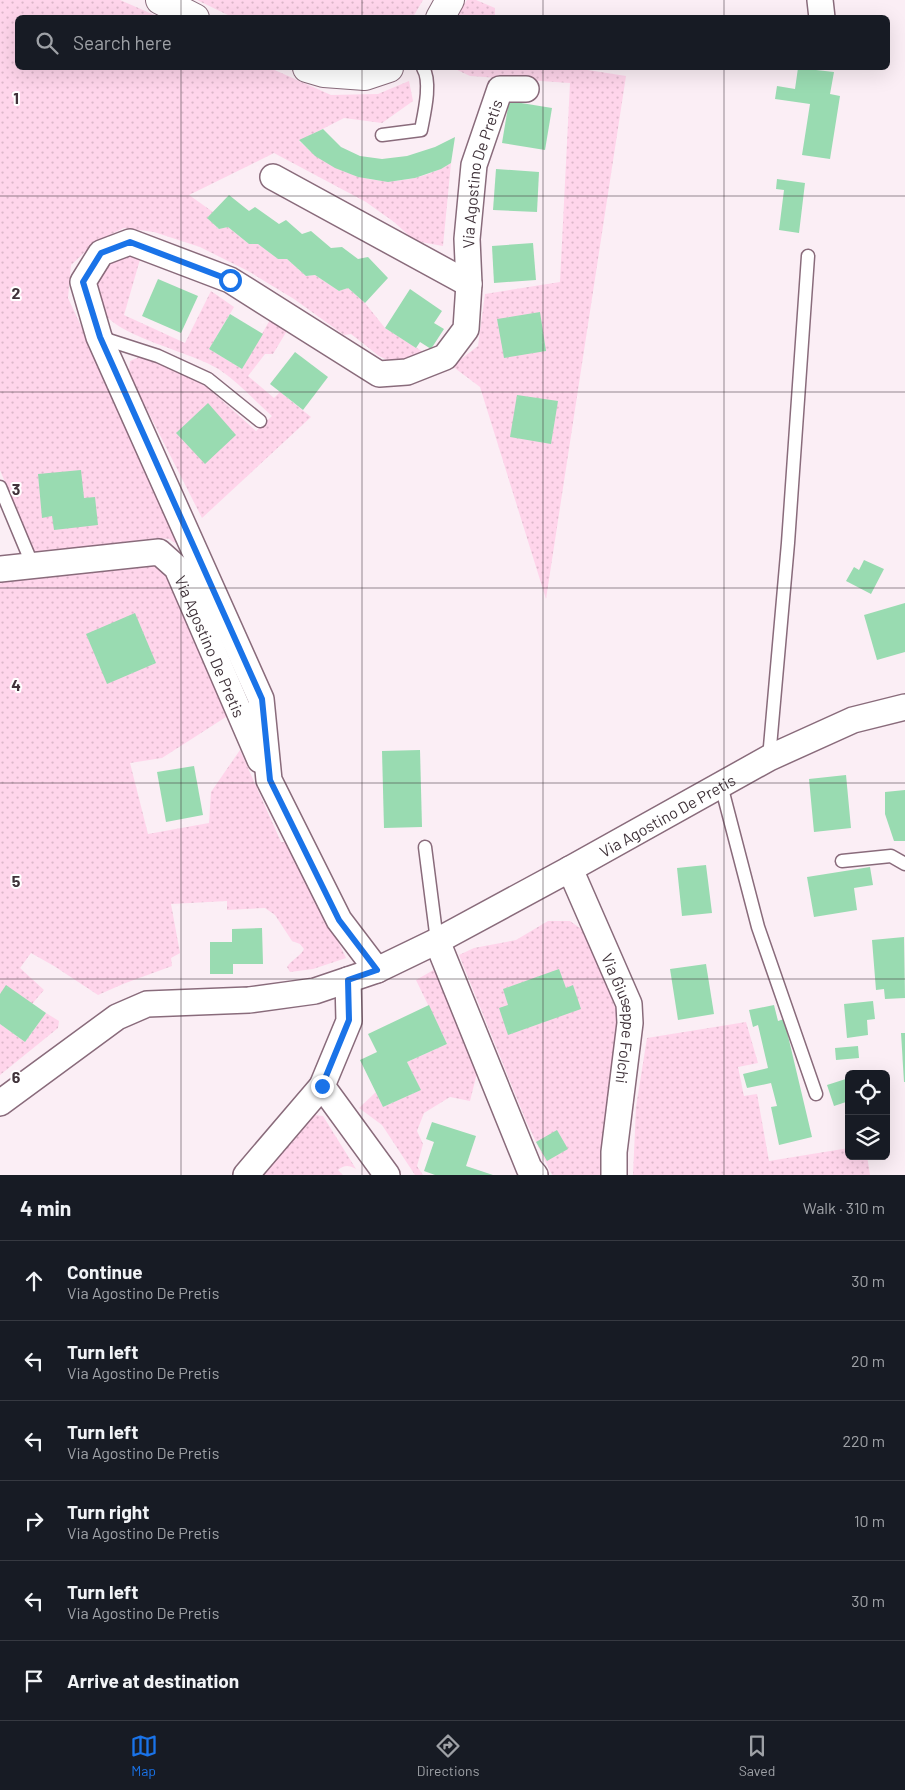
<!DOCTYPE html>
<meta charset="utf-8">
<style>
body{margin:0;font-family:Barlow,sans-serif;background:#242831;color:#f1f3f6}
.controls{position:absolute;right:15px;bottom:15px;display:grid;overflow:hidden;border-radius:8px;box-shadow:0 5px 20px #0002}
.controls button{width:45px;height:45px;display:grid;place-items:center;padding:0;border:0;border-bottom:1px solid #363941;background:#171b24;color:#f1f3f6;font:25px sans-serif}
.stop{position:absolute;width:15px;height:15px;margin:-11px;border:4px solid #1a73e8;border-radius:50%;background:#fff}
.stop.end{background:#1a73e8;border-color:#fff;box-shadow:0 1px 5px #0008}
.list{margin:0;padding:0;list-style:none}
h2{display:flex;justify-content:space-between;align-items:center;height:65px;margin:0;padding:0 20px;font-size:21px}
h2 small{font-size:16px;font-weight:400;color:#9ea1a6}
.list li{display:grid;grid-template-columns:32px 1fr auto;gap:15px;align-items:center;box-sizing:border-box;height:80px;padding:0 20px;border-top:1px solid #363941}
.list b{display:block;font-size:19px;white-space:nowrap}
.list p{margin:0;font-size:16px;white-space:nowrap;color:#9ea1a6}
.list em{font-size:16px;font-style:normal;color:#9ea1a6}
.icon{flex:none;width:28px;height:28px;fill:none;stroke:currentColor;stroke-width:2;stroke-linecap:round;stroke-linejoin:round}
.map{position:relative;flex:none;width:905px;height:1175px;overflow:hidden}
.search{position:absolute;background:#171b24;box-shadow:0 5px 20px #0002;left:15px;right:15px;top:15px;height:55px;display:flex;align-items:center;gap:12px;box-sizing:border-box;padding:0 18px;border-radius:8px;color:#9ea1a6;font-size:19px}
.sheet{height:545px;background:#171b24}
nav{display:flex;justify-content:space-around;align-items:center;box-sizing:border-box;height:70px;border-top:1px solid #363941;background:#171b24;font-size:14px;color:#9ea1a6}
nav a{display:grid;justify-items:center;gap:2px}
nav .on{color:#1a73e8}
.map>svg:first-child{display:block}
</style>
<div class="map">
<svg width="905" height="1175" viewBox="0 0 905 1175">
<defs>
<pattern id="grass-dots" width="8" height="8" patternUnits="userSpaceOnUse" patternTransform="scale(1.25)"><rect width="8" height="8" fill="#ffd5eb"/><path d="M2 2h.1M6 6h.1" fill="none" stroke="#dcb7ca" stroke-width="1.8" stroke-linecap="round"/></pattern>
</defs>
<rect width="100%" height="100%" fill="#fbeef5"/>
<g fill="url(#grass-dots)">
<path d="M0 0H120L159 17 18 18V68H270L331 95 378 94 409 81 413 101 382 123 344 118 299 141C342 182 398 195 451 163L443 246 415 241 394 222 366 202 274 153 189 195 213 212 208 218 218 229 228 227 249 244H258L278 259H287L306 276 315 275 339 291 348 288 365 303 385 328 428 355 393 363 379 356 351 334 344 335 294 299 248 271 200 247 154 232 124 228 97 241 71 265 68 298 185 549 169 539 157 538 34 553 0 470Z"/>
<polygon points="197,0 423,0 413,17 232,17"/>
<polygon points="467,0 476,0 495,8 495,17 456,18"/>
<polygon points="453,68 575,68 626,76 546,599 480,387 452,366 478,346 485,294 560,282 570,83 470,76"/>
<path d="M121 252 141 256 124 315 185 343 211 291 234 307 209 349 242 369 271 318 288 329 273 354H265L248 376 274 398 280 392 311 417 202 518 133 382 129 371 130 361 139 357 159 362 207 387 256 431 272 416C255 401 239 383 220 370 193 352 116 337 102 310 100 305 99 299 98 295 91 272 104 265 121 252Z"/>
<path d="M154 561 168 572 229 715 162 758 130 763 148 834 209 823 211 792 240 750 281 842H290L346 958 313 969 290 972 287 967C292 959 300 957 304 949L300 944 292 941 275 915 265 908 227 910V901L171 904 180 953 171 958 172 966 123 984 98 995 54 966 31 953 20 968 44 990 32 1004 0 994V576Z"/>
<polygon points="548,921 570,921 588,934 617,1013 604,1175 552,1175 526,1121 459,955 474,948 516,940"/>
<polygon points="437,968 479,1065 470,1101 450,1097 424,1113 417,1131 423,1144 417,1166 423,1175 415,1175 382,1125 359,1108 376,1092 383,1107 420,1090 407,1062 447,1044 416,980"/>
<polygon points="46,1013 59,1021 58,1028 0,1075 0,1024 25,1042"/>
<polygon points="746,1022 758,1063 738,1067 744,1096 757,1094 769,1161 849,1148 849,1156 867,1156 870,1175 633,1175 636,1107 647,1038"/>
<path d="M315 1115 323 1116 356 1169C349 1165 344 1165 338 1170L343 1175H257L307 1120Z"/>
</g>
<g fill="#99dbb1">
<polygon points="798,68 834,72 830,94 840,96 830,159 802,155 810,104 775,99 777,86 795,89"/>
<polygon points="509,101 552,108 545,150 502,143"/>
<polygon points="323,129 341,147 360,156 382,159 407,156 435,147 455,137 451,163 441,169 415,178 388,182 358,177 335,168 315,156 299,140"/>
<polygon points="496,169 539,172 537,212 493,210"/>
<polygon points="777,179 805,183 799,233 779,230 784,190 776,189"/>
<polygon points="229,195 249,211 255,207 279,224 286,220 302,234 311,231 331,248 342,247 358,259 368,257 388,278 365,303 348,288 339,291 315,275 306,276 287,259 278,259 258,244 249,244 228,227 219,229 207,218"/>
<polygon points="533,243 536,280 494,283 492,246"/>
<polygon points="158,279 198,296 181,333 142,316"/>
<polygon points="410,289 442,311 434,323 444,329 431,349 420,342 416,348 385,328"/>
<polygon points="540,312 546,351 504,358 497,319"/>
<polygon points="230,314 263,334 242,369 209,349"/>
<polygon points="295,352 328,377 303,410 270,384"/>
<polygon points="517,395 558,401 551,444 510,437"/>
<polygon points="208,403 236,435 205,464 176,433"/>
<polygon points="81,470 84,498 95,497 98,525 54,530 52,516 42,518 38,474"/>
<polygon points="864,560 884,569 871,594 846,581 854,567 859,570"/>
<polygon points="905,603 905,652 877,660 864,615"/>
<polygon points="135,613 156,663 107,684 86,634"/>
<polygon points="420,750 422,827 384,828 382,751"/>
<polygon points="194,766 203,815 166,822 157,772"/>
<polygon points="846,775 851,828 814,832 809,779"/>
<polygon points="905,790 905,841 894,841 885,814 885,792"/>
<polygon points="706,865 712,913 682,916 677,868"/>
<polygon points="870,867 873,885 854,888 857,910 814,917 807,877"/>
<polygon points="262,928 263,964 233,964 233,974 210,974 210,942 232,942 232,929"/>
<polygon points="904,937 905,998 885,999 884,989 876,990 872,940"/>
<polygon points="706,964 714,1014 678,1020 670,969"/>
<polygon points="559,969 566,988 573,985 581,1009 508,1035 499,1008 508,1005 503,989"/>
<polygon points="6,985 46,1013 25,1042 0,1024 0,994"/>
<polygon points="873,1001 875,1019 867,1020 868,1035 847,1038 844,1004"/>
<polygon points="429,1005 447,1044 407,1062 421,1090 383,1107 360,1060 377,1052 368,1034"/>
<polygon points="774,1005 778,1021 784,1019 812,1137 779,1145 771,1107 777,1106 771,1083 747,1088 743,1074 768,1068 758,1025 753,1027 749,1010"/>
<polygon points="901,1033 905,1033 905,1082 904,1082"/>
<polygon points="858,1046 859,1058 836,1060 835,1048"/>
<polygon points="849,1078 849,1101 834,1106 827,1085"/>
<polygon points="432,1122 476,1136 466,1166 493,1175 435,1175 424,1171 434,1142 426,1139"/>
<polygon points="557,1130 568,1149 547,1161 536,1142"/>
</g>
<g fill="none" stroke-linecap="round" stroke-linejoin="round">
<defs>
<g id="lane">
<path d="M382 135 421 130C424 114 432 82 423 68"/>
<polyline points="99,337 158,356 208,379 260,421"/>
<polyline points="0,487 33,566"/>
<polyline points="769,758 788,543 808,256"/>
<polyline points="721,785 758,927 816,1094"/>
<polyline points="425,847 437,941"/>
<polyline points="842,861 891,856 905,864"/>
</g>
<g id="street">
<polyline points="820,0 822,18"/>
<polyline points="273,177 469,284"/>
<path id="s1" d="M0 569 159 552 177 568 260 760"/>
<path id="s2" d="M570 869 629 1004 630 1023 614 1152V1175"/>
<polyline points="437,941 529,1168 535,1175"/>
<path id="s3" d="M377 970 339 920 269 780 261 699 99 337 83 282 101 253 130 242 230 280 379 374 407 372 445 357 466 329 469 284 467 239 474 165 500 89H526"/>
<polyline points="348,980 349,1021 322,1086 387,1175"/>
<path id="s4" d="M0 1103 117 1017 147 1004 249 1000 315 991 377 970 437 941 570 869 769 758 853 720 905 707"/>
<polyline points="246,1175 322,1086"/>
</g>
<g id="secondary">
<polyline points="160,0 195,18"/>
<polyline points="440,18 450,0"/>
<polyline points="307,68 324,73 365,76 389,68"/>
</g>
</defs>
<use href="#lane" stroke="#896b7b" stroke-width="15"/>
<use href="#street" stroke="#896b7b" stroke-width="28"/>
<use href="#secondary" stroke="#896b7b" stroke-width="30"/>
<use href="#lane" stroke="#fff" stroke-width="12"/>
<use href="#street" stroke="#fff" stroke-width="25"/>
<use href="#secondary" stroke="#fff" stroke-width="28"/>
</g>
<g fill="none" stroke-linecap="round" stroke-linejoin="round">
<polyline stroke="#1a73e8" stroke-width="6" points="230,280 130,242 101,253 83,282 100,337 262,699 270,780 339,920 377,970 348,980 349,1020 322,1086"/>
</g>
<path fill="none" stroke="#40333a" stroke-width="1" stroke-opacity="0.55" d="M181 0V18M362 0V18M543 0V18M724 0V18M181 68V1175M362 68V1175M543 68V1175M724 68V1175M0 196H905M0 392H905M0 588H905M0 783H905M0 979H905"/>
<g text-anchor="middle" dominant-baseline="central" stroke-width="4" stroke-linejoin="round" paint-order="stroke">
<g font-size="16" fill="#40333a" stroke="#fff">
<text stroke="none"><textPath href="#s3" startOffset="1364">Via Agostino De Pretis</textPath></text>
<text stroke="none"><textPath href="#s1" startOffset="269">Via Agostino De Pretis</textPath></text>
<text stroke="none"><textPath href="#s4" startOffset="741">Via Agostino De Pretis</textPath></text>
<text stroke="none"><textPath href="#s2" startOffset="160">Via Giuseppe Folchi</textPath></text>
</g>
</g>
<g font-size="16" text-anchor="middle" font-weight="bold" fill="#40333a" stroke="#fff" stroke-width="4" stroke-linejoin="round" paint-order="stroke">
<text x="16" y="104">1</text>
<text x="16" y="299">2</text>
<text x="16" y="495">3</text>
<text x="16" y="691">4</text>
<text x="16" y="887">5</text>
<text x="16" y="1083">6</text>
</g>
</svg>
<div class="controls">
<button><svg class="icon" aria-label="locate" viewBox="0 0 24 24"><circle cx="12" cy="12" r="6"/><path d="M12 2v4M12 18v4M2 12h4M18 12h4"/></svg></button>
<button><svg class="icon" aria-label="layers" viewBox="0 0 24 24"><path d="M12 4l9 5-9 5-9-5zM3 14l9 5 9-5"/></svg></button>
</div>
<div class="stop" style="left:230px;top:280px"></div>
<div class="stop end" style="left:322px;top:1086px"></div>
<div class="search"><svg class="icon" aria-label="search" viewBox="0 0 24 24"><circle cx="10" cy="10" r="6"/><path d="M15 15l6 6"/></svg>Search here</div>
</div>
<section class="sheet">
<h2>4 min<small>Walk · 310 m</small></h2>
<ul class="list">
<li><svg class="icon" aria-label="ahead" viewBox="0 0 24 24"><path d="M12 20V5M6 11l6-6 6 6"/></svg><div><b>Continue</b><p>Via Agostino De Pretis</p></div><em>30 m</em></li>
<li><svg class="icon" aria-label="left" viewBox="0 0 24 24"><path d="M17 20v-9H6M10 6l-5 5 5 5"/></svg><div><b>Turn left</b><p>Via Agostino De Pretis</p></div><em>20 m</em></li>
<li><svg class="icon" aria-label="left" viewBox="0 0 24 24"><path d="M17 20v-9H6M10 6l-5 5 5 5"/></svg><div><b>Turn left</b><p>Via Agostino De Pretis</p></div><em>220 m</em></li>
<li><svg class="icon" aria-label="right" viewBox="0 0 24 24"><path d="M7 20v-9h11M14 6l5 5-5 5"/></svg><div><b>Turn right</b><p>Via Agostino De Pretis</p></div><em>10 m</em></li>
<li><svg class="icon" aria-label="left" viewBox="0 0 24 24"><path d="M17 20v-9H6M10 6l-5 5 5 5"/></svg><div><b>Turn left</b><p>Via Agostino De Pretis</p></div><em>30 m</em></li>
<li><svg class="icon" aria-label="arrive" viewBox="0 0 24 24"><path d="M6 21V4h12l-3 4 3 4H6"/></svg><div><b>Arrive at destination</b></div></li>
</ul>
</section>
<nav>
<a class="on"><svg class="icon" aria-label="map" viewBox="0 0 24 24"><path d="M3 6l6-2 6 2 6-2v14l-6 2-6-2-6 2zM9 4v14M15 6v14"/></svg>Map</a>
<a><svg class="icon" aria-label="directions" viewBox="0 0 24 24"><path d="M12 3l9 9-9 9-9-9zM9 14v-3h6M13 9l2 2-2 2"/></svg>Directions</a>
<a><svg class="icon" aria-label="saved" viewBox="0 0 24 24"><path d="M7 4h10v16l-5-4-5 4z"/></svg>Saved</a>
</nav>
